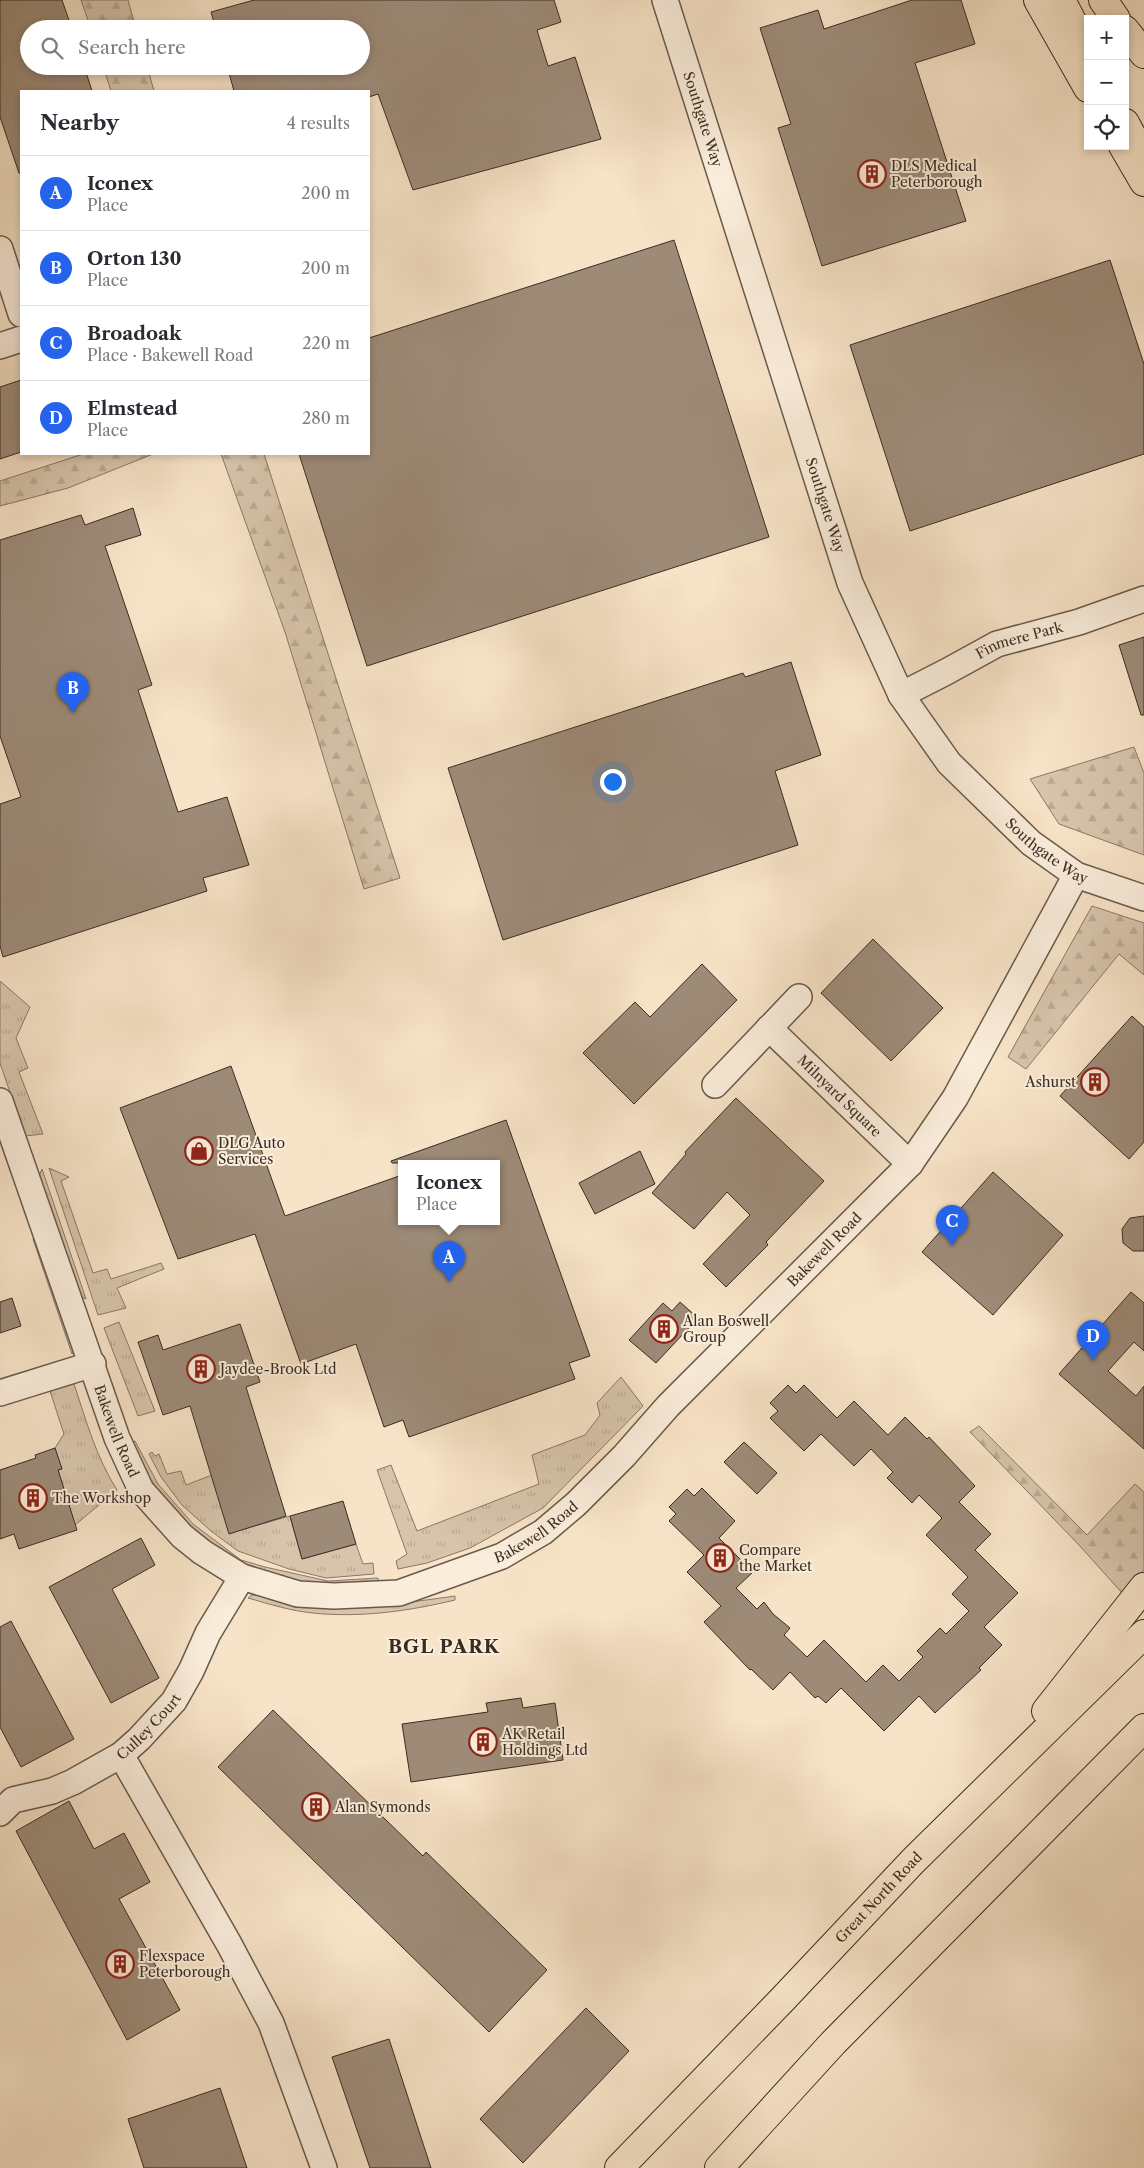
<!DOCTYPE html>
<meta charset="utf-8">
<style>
body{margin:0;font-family:"Libre Caslon Text",serif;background:#f7f7f7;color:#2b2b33}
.controls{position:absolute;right:15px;top:15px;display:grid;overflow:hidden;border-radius:0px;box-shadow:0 2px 8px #0003}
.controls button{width:45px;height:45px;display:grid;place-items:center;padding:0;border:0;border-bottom:1px solid #e1e1e2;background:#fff;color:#2b2b33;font:25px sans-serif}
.you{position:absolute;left:612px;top:781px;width:18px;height:18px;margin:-12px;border:4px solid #fff;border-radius:50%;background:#1a73e8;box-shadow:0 0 0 8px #1a73e833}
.badge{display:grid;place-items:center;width:32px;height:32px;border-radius:50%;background:#2563eb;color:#fff;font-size:16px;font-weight:700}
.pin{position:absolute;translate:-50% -41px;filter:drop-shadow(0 1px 2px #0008)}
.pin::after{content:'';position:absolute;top:26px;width:18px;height:15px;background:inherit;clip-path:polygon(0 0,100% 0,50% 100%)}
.popup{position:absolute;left:398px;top:1160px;width:102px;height:65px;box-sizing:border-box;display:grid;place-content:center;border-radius:0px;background:#fff;filter:drop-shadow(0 1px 4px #0005);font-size:16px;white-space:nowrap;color:#7c7c81}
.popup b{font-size:19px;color:#2b2b33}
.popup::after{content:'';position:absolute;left:50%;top:100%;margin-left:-10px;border:10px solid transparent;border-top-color:#fff}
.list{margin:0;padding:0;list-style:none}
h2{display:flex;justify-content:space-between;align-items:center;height:65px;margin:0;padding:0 20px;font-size:21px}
h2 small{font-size:16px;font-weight:400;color:#7c7c81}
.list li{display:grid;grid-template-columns:32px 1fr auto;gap:15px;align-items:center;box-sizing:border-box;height:75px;padding:0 20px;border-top:1px solid #e1e1e2}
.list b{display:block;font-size:19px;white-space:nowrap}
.list p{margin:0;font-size:16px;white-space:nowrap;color:#7c7c81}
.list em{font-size:16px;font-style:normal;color:#7c7c81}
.icon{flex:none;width:28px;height:28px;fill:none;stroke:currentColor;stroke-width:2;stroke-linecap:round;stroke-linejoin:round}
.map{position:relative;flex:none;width:1144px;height:2168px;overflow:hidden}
.search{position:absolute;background:#fff;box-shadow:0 2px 8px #0003;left:20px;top:20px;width:350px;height:55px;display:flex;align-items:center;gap:12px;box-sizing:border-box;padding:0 18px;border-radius:28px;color:#7c7c81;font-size:19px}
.panel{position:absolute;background:#fff;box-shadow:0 2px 8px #0003;left:20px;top:90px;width:350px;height:365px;border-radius:0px}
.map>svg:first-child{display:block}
</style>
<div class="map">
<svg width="1144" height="2168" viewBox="0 0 1144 2168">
<defs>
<pattern id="grass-tufts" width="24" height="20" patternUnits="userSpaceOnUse" patternTransform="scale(1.25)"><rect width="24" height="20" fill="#d7c4ab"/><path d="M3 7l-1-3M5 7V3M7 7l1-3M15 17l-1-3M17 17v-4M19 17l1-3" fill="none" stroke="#b9a993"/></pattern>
<pattern id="forest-firs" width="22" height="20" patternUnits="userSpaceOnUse" patternTransform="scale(1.25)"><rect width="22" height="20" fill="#d7c4ab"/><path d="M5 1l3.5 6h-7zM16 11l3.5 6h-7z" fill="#b9a993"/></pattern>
</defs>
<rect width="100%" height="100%" fill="#f7e3c7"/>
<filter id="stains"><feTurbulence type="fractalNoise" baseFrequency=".004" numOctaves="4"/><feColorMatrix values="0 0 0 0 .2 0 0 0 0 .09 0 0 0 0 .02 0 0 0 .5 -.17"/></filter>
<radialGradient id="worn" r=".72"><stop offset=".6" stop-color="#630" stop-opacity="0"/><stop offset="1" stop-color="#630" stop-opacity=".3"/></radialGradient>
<g fill="url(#grass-tufts)" stroke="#897866">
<polygon points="0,981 30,1007 16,1038 28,1068 19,1072 43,1134 25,1136 0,1063"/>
<polygon points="49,1168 69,1177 61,1181 93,1273 107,1269 111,1279 161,1263 164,1269 117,1288 126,1308 98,1315"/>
<polygon points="42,1169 86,1299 78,1295 37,1181"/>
<polygon points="33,1239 41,1245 76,1347 72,1354"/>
<polygon points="119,1322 155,1411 138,1416 104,1328"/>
<polygon points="621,1377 643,1406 543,1508 470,1548 427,1563 398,1569 396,1561 407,1554 377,1470 391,1465 417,1531 539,1484 532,1455 585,1435 600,1415 597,1403"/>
<path d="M74 1384C86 1420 96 1457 117 1490L75 1525 58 1470 62 1469 55 1448 64 1434 50 1391Z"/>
<polygon points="135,1441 158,1484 193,1524 241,1560 265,1567 328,1581 378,1578 379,1588 322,1590 230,1561 192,1534 147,1485 131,1443"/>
<polygon points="152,1452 155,1456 159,1454 167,1474 181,1471 186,1485 212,1475 230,1533 290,1516 302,1559 356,1544 363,1564 373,1563 374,1574 326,1578 289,1569 238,1551 211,1531 182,1505 161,1477 149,1454"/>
<path d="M252 1595 404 1603 455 1596V1600C409 1611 361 1618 313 1613 291 1611 269 1604 248 1598Z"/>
</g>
<g fill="url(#forest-firs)" stroke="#897866">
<polygon points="81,0 128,0 136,29 91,29"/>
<polygon points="103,66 147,66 154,91 111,91"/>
<polygon points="83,454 153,454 68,488 0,506 0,481"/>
<polygon points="221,454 264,454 400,878 364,889 285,632"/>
<polygon points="1134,747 1144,773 1144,855 1059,824 1030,779"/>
<polygon points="1092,906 1144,923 1144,975 1119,954 1026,1069 1008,1057"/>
<polygon points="979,1426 1087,1535 1135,1484 1144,1492 1144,1570 1123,1594 1079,1545 970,1432"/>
</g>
<g fill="#9d8b78" stroke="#3b2c22">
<polygon points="0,0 62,0 72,29 29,29 29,66 84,66 92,91 21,91 21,173 19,173 0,117"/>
<polygon points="254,0 554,0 561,22 537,30 548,66 575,57 601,139 413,190 378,94 369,97 369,91 234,91 227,66 361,66 361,29 216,29 211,12"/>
<polygon points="912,0 961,0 975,44 915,63 966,221 822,266 778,128 791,124 760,28 818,10 824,29"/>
<polygon points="674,240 769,537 367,666 299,454 369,454 369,338"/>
<polygon points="1110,260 1144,364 1144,454 910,531 850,345"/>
<polygon points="21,380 21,452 0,459 0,387"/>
<polygon points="133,508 141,535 105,546 152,685 138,690 178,812 227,797 249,865 203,878 207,891 3,957 0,946 0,804 21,797 0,736 0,540 81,515 85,525"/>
<polygon points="1144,637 1144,715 1141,715 1119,645"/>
<polygon points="791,662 821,755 775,771 798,845 503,940 448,768 743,673 745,677"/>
<polygon points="873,939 943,1008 891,1061 821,993"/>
<polygon points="702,964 737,1000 634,1104 583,1053 635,1002 650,1017"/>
<polygon points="1132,1016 1144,1027 1144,1142 1129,1159 1060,1096"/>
<polygon points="231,1066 285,1216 402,1175 402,1221 496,1221 496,1163 392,1163 391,1161 506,1120 590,1356 569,1363 575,1379 409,1437 403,1420 384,1427 356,1344 301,1364 255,1234 178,1259 120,1108"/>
<polygon points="736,1098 824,1181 766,1242 768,1245 726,1287 703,1264 750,1215 727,1192 694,1229 652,1193 686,1154 685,1152"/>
<polygon points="640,1151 655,1184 595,1214 579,1183"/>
<polygon points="993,1172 1063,1235 993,1315 922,1252"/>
<polygon points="1144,1216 1144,1251 1133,1251 1123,1243 1122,1229 1130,1218"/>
<polygon points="1131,1292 1144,1303 1144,1351 1134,1342 1108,1371 1136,1396 1144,1386 1144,1449 1059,1374"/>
<polygon points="12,1298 21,1326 0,1333 0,1302"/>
<polygon points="680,1302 698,1318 656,1363 629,1340 663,1303 672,1311"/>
<polygon points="240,1324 260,1382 246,1387 286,1516 229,1534 190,1406 163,1415 138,1342 158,1335 163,1350"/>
<polygon points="788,1385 796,1393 804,1385 837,1418 854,1401 888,1435 905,1417 927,1439 929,1437 975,1486 959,1502 991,1534 975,1550 1018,1593 984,1627 1002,1645 979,1668 981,1670 935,1713 919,1696 884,1731 841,1688 826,1703 818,1696 815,1698 790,1672 773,1690 751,1669 750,1670 704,1622 721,1606 687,1572 704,1555 669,1521 676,1514 669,1507 687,1489 694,1496 702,1488 735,1521 719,1538 753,1572 736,1588 757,1609 764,1602 773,1614 790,1628 784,1635 807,1657 824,1640 866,1682 883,1665 899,1681 923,1657 917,1651 940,1628 946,1634 969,1611 952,1594 968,1577 926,1535 942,1518 919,1495 912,1503 887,1478 893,1472 871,1449 854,1466 821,1434 804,1451 770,1418 778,1411 770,1403"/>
<polygon points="744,1442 777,1473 757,1494 724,1462"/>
<polygon points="55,1448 62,1469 58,1470 77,1530 19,1549 14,1534 0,1539 0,1470 36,1458 35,1455"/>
<polygon points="343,1501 356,1544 302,1559 290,1516"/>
<polygon points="141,1538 155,1565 112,1589 159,1678 111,1703 49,1587"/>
<polygon points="11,1621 74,1739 21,1767 0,1727 0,1627"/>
<polygon points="521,1698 523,1708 555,1703 563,1760 411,1782 402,1724 488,1712 486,1703"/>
<polygon points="273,1710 423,1856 426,1852 547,1970 489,2032 218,1767"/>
<polygon points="69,1801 94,1849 124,1833 150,1882 119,1899 180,2010 127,2040 16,1831"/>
<polygon points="586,2008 629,2051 523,2163 480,2119"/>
<polygon points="389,2039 431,2168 370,2168 332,2057"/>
<polygon points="220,2088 247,2168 144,2168 128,2119"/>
</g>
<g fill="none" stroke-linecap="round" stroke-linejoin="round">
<defs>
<g id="minor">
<path id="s1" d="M665 0 850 583 901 695 949 763 1031 843 1076 875 1144 898"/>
<polyline points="0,249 21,314"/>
<polyline points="0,346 21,339"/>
<path id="s2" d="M901 695 946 672 997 644 1079 622 1144 599"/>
<path id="s3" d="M769 1028 910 1164"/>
<polyline points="715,1085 799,997"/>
<path id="s4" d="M0 1101 117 1438 141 1490 182 1536 202 1552 242 1577 298 1594 334 1596 399 1593 502 1556 543 1532 576 1504 624 1456 668 1406 910 1164 955 1098 1076 875"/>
<polyline points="0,1393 93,1364"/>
<polyline points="121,1755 229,1944 271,2023 324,2168"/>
<path id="s5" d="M0 1813 13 1800 52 1791 73 1782 121 1755 139 1739 174 1701 191 1671 208 1633 242 1577"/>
</g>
<g id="highway">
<polyline points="1038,0 1088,88"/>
<polyline points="1061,0 1088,52"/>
<polyline points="1103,0 1116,19"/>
<polyline points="1125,30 1144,54"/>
<polyline points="1125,123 1144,158"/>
<polyline points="1123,146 1144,182"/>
<polyline points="1046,1711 1144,1587"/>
<path id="s6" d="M619 2168 782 2000 913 1861 1144 1634"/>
<polyline points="719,2168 833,2043 1144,1728"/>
</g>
</defs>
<use href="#minor" stroke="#6a5a4b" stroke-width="28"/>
<use href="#highway" stroke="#3b2c22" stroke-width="30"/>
<use href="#minor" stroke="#faeddb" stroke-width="25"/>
<use href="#highway" stroke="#f7e3c7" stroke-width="28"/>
</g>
<defs>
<symbol id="building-ring" viewBox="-11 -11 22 22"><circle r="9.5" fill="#faeddb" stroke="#8f2418" stroke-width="1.5"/><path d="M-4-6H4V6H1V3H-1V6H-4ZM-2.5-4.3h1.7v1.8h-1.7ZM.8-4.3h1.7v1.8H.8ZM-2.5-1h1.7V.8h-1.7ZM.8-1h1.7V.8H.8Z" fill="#8f2418"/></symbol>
<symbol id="shop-ring" viewBox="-11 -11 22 22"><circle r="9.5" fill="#faeddb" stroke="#8f2418" stroke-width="1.5"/><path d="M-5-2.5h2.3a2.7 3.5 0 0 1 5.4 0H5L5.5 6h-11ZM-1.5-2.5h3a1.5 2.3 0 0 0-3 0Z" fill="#8f2418"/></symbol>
</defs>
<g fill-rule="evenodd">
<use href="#building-ring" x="856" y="158" width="32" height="32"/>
<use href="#building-ring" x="1079" y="1066" width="32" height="32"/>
<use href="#shop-ring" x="183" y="1135" width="32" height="32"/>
<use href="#building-ring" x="648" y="1313" width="32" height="32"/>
<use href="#building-ring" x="185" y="1353" width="32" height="32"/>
<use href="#building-ring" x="17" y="1482" width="32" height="32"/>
<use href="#building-ring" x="704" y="1542" width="32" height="32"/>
<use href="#building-ring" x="467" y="1726" width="32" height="32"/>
<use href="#building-ring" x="300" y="1791" width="32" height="32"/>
<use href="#building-ring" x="104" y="1948" width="32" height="32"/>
</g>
<g text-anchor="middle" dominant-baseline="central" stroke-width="4" stroke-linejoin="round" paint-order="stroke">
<g font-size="14" fill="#3b2c22" stroke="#faeddb">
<text stroke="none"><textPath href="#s1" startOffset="125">Southgate Way</textPath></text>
<text stroke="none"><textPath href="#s1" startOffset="530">Southgate Way</textPath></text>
<text stroke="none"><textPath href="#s2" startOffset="131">Finmere Park</textPath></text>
<text stroke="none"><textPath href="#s1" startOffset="950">Southgate Way</textPath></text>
<text stroke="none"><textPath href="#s3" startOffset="98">Milnyard Square</textPath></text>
<text stroke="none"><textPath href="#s4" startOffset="1264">Bakewell Road</textPath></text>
<text stroke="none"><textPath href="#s4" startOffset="350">Bakewell Road</textPath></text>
<text stroke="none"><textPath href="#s4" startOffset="859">Bakewell Road</textPath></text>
<text stroke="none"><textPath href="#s5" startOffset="176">Culley Court</textPath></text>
<text stroke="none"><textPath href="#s6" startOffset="375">Great North Road</textPath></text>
</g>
<g font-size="14" fill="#3b2c22" stroke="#faeddb" text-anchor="start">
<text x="891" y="166">DLS Medical<tspan x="891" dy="16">Peterborough</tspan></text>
<text x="1076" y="1082" text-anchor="end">Ashurst</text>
<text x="218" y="1143">DLG Auto<tspan x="218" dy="16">Services</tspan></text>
<text x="683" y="1321">Alan Boswell<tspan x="683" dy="16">Group</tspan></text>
<text x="220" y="1369">Jaydee-Brook Ltd</text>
<text x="52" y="1498">The Workshop</text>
<text x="739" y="1550">Compare<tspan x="739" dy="16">the Market</tspan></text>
<text x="502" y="1734">AK Retail<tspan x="502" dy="16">Holdings Ltd</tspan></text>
<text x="335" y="1807">Alan Symonds</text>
<text x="139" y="1956">Flexspace<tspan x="139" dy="16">Peterborough</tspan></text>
</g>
<g font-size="19" font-weight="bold" letter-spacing="1" fill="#3b2c22" stroke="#faeddb">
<text x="444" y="1646">BGL PARK</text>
</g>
</g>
<rect width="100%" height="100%" filter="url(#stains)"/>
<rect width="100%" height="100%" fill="url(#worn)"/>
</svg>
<div class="controls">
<button>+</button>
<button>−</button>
<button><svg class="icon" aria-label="locate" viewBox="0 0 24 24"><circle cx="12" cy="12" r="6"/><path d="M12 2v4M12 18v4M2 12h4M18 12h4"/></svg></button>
</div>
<div class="you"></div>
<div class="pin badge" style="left:449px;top:1282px">A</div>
<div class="popup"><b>Iconex</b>Place</div>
<div class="pin badge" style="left:73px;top:713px">B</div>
<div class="pin badge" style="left:952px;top:1246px">C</div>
<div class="pin badge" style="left:1093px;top:1361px">D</div>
<div class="search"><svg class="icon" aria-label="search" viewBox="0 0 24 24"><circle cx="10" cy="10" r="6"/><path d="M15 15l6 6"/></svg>Search here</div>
<section class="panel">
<h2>Nearby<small>4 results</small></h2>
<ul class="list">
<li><span class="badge">A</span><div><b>Iconex</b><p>Place</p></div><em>200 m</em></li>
<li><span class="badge">B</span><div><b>Orton 130</b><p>Place</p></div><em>200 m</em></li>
<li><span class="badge">C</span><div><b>Broadoak</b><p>Place · Bakewell Road</p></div><em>220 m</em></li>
<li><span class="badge">D</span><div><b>Elmstead</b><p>Place</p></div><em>280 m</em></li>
</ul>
</section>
</div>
